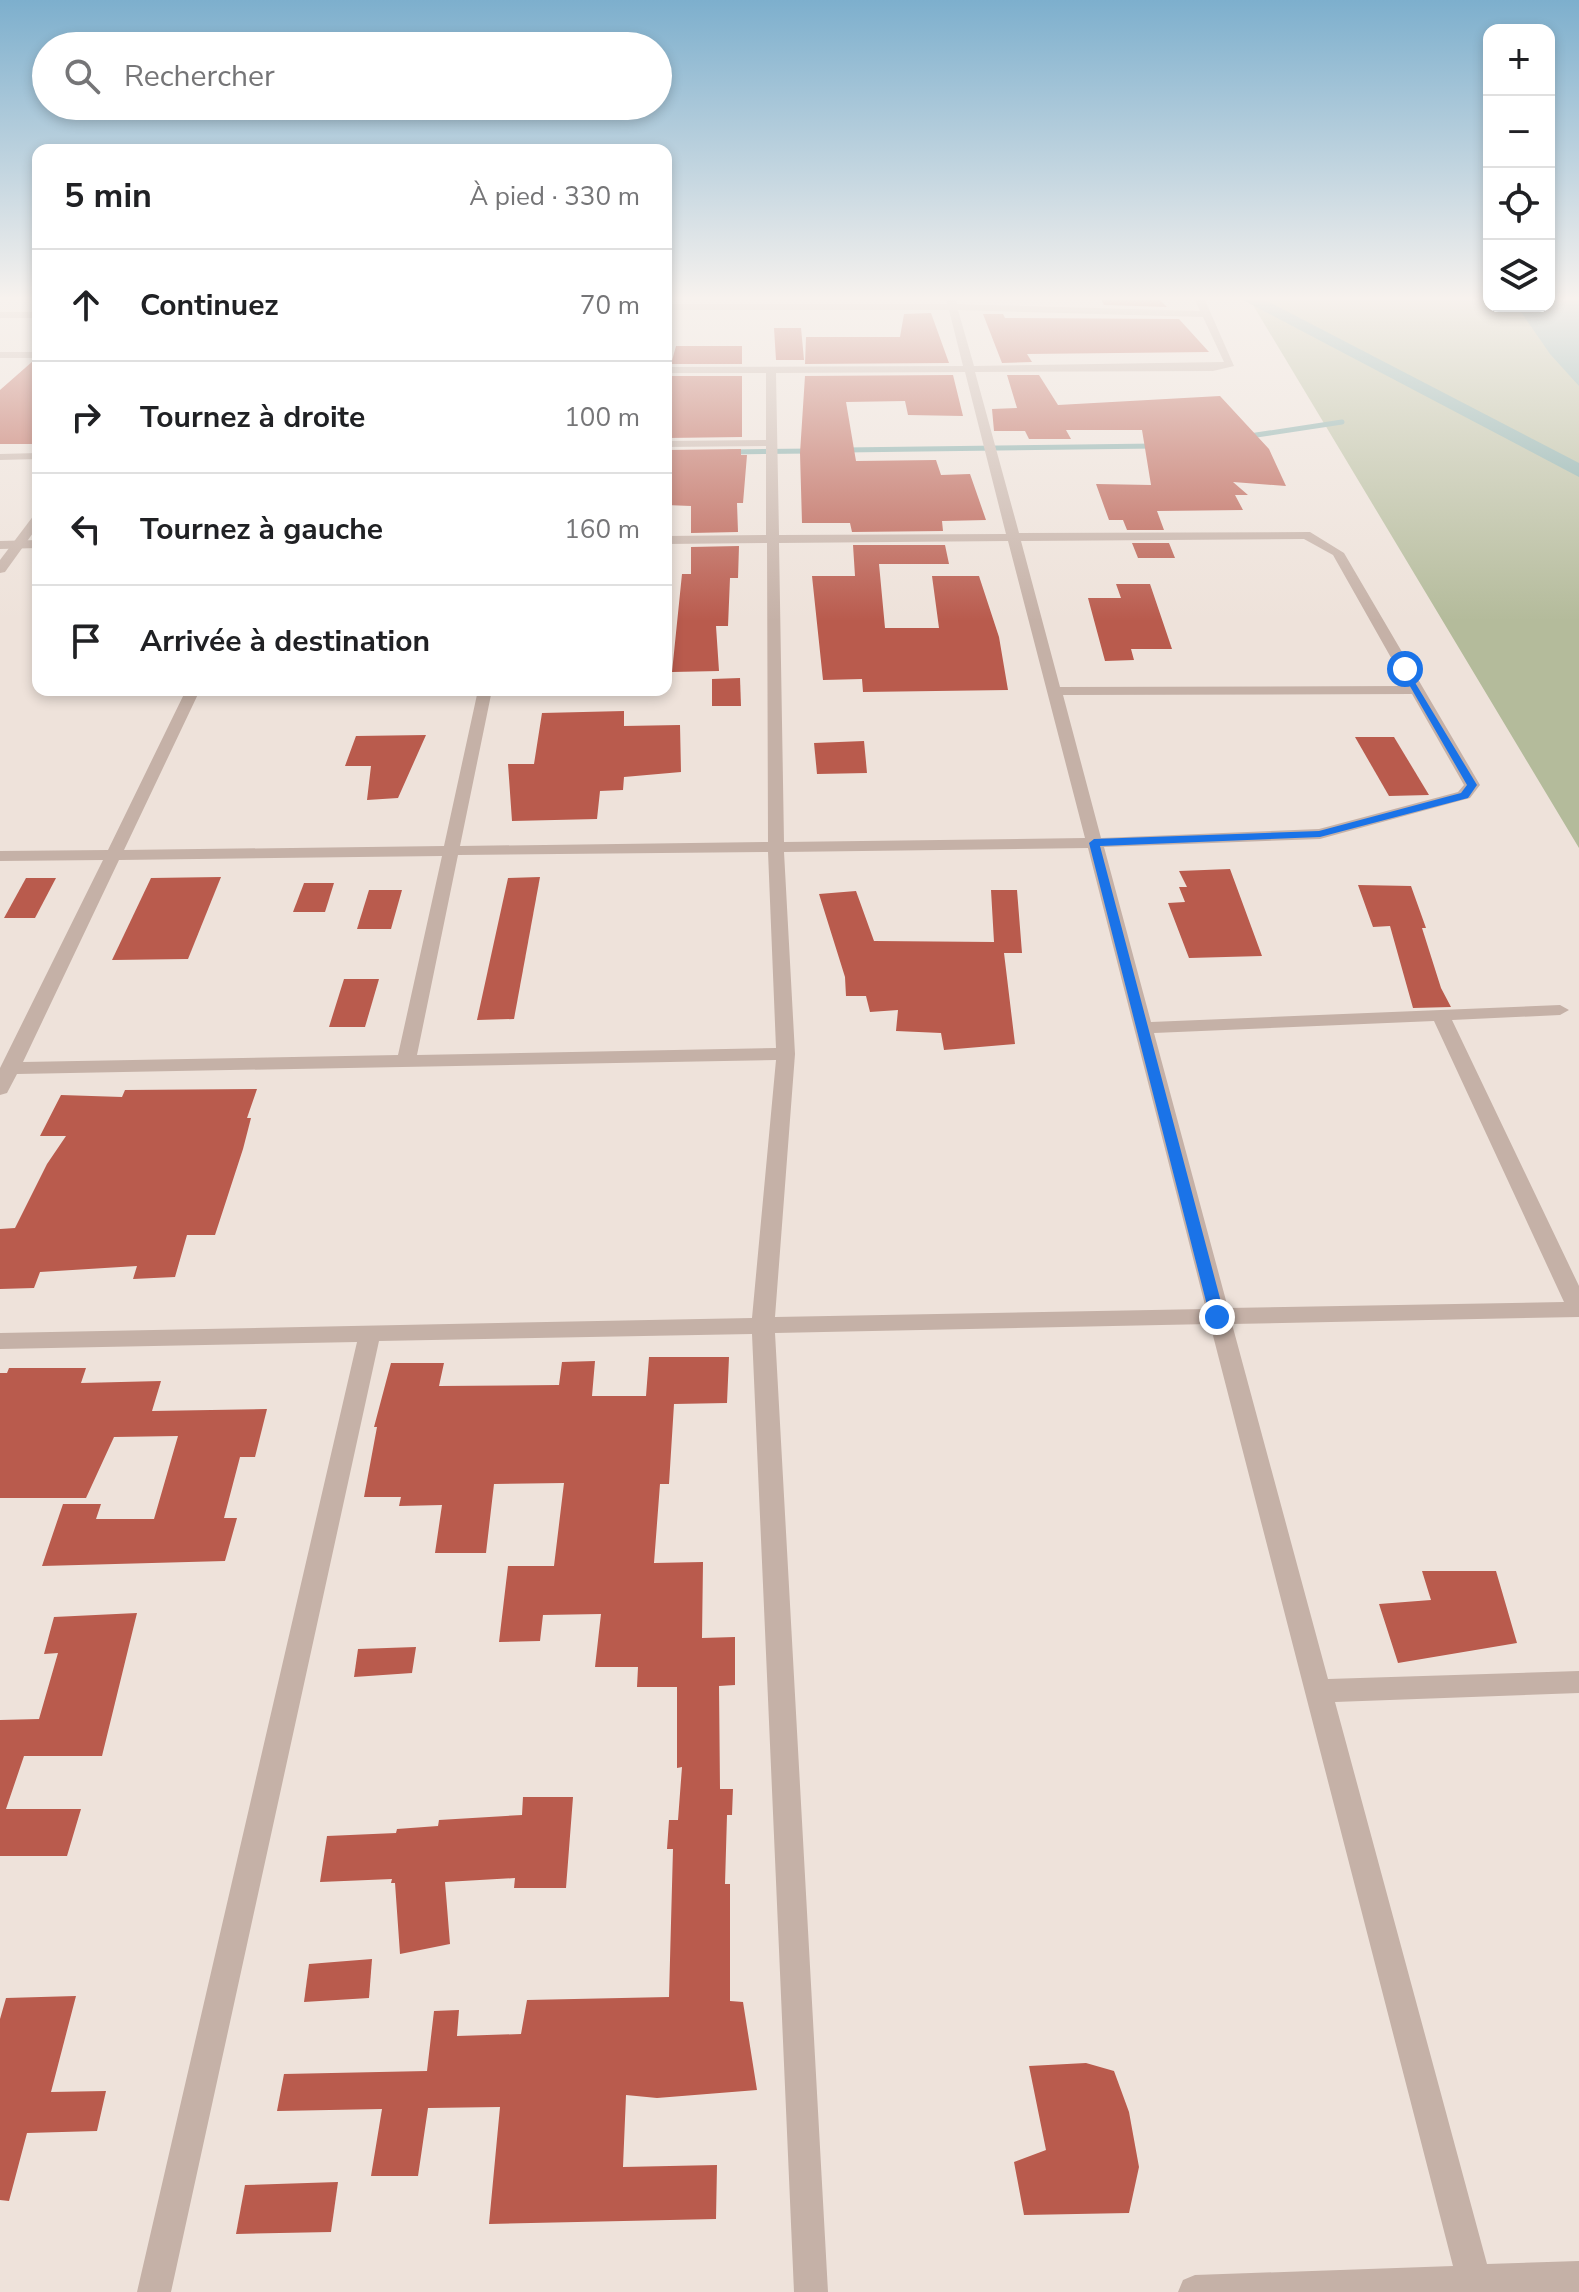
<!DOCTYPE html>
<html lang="fr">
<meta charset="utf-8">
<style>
body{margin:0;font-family:"Nunito Sans",sans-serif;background:#f2f2f2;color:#202124}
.controls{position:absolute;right:24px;top:24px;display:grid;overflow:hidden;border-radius:16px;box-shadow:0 4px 12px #0003}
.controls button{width:72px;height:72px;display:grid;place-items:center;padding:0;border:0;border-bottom:2px solid #e0e0e0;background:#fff;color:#202124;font:40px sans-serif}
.stop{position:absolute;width:24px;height:24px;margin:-18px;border:6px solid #1a73e8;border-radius:50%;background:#fff}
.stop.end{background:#1a73e8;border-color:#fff;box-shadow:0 2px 8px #0008}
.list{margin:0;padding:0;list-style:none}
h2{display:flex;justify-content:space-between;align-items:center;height:104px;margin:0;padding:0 32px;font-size:34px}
h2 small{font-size:26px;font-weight:400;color:#757577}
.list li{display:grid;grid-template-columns:52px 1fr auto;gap:24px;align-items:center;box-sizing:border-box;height:112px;padding:0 32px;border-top:2px solid #e0e0e0}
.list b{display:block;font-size:30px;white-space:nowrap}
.list em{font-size:26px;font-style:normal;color:#757577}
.icon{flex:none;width:44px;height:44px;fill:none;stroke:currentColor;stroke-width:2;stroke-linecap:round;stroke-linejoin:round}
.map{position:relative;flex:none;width:1579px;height:2292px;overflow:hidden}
.search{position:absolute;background:#fff;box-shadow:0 4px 12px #0003;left:32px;top:32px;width:640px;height:88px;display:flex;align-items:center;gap:20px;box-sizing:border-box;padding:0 28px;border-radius:44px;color:#757577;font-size:30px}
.panel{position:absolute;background:#fff;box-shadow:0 4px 12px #0003;left:32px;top:144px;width:640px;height:552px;border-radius:16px}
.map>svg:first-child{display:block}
</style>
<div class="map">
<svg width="1579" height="2292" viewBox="0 0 1579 2292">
<rect width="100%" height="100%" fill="#eee2da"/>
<polygon fill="#b4bb9b" points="1250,300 1489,300 1489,306 1549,306 1549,300 1579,300 1579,848"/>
<polygon fill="#7ca8a5" points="1549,300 1579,300 1579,386 1550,354 1517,306 1549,306"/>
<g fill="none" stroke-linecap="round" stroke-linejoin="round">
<g stroke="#7ca8a5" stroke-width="5">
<polyline points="1243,437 1342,422"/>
<polyline points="844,450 1156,446"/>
<polyline points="728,452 812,451"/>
</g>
<polygon fill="#7ca8a5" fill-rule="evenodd" points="1243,300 1265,300 1579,463 1579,477"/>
</g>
<g fill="#b95b4d">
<polygon points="1101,300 1160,300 1167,307 1104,305"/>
<polygon points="931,313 949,363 805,364 806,337 900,337 904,314"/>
<polygon points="983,314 1003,314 1005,318 1179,319 1209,352 1027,354 1032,362 1002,363"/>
<polygon points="774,328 801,328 804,360 776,360"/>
<polygon points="676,346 742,346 742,364 671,364"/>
<polygon points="33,361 38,361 38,444 0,444 0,390"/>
<polygon points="953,375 963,416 908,415 905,401 846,402 856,461 936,460 941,475 970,474 986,520 942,521 943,531 852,532 850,523 802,523 800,453 805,376"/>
<polygon points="1007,375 1039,375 1058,405 1220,396 1269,449 1286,486 1233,482 1248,495 1235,495 1243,510 1157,511 1164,530 1127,530 1123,520 1109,520 1096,484 1151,485 1142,430 1066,430 1071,439 1029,439 1025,431 994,431 992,409 1017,408"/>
<polygon points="667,376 742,376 742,437 666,438"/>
<polygon points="741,449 741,455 747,455 743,503 737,503 738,532 691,533 691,506 666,505 666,450"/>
<polygon points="1132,543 1169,543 1175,558 1138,558"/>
<polygon points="853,545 945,545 949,564 879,564 885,628 939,628 932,576 979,576 999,637 1008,690 863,692 862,679 823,680 812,576 855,576"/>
<polygon points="739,546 738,578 730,578 728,626 716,626 719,671 672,672 682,574 691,574 691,547"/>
<polygon points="1116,584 1150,584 1172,649 1131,649 1134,660 1105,661 1088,598 1121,598"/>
<polygon points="740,678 741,706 712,706 712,679"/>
<polygon points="624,711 624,726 680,725 681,772 624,777 623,790 600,791 597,819 512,821 508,764 534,764 542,713"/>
<polygon points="426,735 398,798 367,800 371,766 345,766 356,736"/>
<polygon points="1355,737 1394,737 1429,795 1389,796"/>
<polygon points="864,741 867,773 817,774 814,743"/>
<polygon points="1230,869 1262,956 1189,958 1168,903 1185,902 1179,887 1187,887 1179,871"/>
<polygon points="221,877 188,959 112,960 151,878"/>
<polygon points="540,877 514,1019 477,1020 508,878"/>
<polygon points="26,878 56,878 35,918 4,918"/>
<polygon points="304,883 334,883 325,912 293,912"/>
<polygon points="1358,885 1411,886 1426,928 1422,928 1441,988 1451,1007 1413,1008 1390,926 1373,927"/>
<polygon points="369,890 402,890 391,929 357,929"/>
<polygon points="991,890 1017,890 1022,953 1004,953 1015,1044 944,1050 941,1033 896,1031 898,1010 870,1012 866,996 846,996 845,977 819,894 856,891 874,941 994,942"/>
<polygon points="344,979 379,979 365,1027 329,1027"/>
<polygon points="257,1089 247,1118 251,1118 243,1149 215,1235 187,1235 175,1277 133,1279 137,1266 40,1272 34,1288 0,1289 0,1229 15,1228 47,1164 66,1136 40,1136 61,1095 122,1097 125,1090"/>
<polygon points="649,1357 729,1357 727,1403 674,1404 669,1484 660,1484 654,1563 703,1562 702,1638 735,1637 735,1685 719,1686 720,1789 733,1789 732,1815 727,1815 725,1884 730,1884 730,2001 743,2002 757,2090 657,2098 626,2095 623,2167 717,2165 716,2219 489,2224 500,2107 428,2108 418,2176 371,2176 382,2109 277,2111 284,2074 427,2071 434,2011 459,2010 457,2036 521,2034 527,2000 669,1997 673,1849 667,1849 669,1820 678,1820 682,1767 677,1768 677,1687 637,1687 638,1667 595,1667 601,1614 543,1615 540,1641 499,1642 508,1566 554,1566 564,1483 494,1484 486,1553 435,1553 442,1505 399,1506 401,1497 364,1497 377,1427 374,1427 391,1363 444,1363 439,1386 559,1385 562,1362 595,1361 592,1396 646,1396"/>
<polygon points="9,1368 86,1368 81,1383 161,1381 152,1411 267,1409 255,1457 240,1457 224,1518 237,1518 225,1561 42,1566 63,1504 101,1504 96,1519 154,1519 178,1436 114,1437 86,1498 0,1498 0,1373 7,1373"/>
<polygon points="1422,1571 1496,1571 1517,1643 1398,1663 1379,1604 1431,1600"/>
<polygon points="137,1613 102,1756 24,1756 6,1809 81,1809 67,1856 0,1856 0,1720 39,1719 58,1653 44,1654 54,1617"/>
<polygon points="416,1647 412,1673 354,1677 358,1649"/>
<polygon points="523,1797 573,1797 566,1888 514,1888 515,1878 445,1882 450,1944 400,1954 395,1883 391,1883 392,1879 320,1882 327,1836 396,1833 397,1829 438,1826 439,1820 522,1815"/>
<polygon points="372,1959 369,1998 304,2002 309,1964"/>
<polygon points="76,1996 51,2092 106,2091 97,2131 27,2133 9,2201 0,2200 0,2019 6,1998"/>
<polygon points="1086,2063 1114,2071 1129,2112 1139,2167 1129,2213 1024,2215 1014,2162 1046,2150 1029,2066"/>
<polygon points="338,2182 331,2232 236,2234 245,2185"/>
</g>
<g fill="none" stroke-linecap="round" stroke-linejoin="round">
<g fill="#c5b1a7" fill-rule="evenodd">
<path d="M946 300H956L957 304 1200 311 1195 300H1205L1234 366 1213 371 975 372 1019 533 1310 532 1344 553 1480 785 1470 798 1320 839 1104 847 1151 1022 1560 1005 1569 1010 1560 1015 1452 1020 1579 1286V1317L1232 1324 1328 1679 1579 1671V1693L1335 1702 1487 2264 1579 2261V2292H1178L1183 2280 1195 2275 1453 2266 1210 1324 775 1333 828 2292H794L752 1334 379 1341 171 2292H137L357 1342 0 1349V1333L752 1318 776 1060 17 1074 7 1093 0 1095V1068L103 860 0 861V851L108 850 186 690H200L124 850 444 846 478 690H492L460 846 768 842 767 543 666 544V536L766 535V446L666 447V441L766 440V373H666V367L963 366 949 310H666V304H947ZM958 310 1203 317 1224 362 974 366ZM965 372 1006 534 779 535 776 373ZM1304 539 1333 555 1407 686 1060 687 1021 541ZM1008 541 1085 838 784 842 779 543ZM1412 694 1464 785 1458 792 1319 829 1101 838 1063 695ZM1088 848 1206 1309 775 1317 795 1054 784 852ZM768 852 776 1048 417 1055 458 855ZM442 856 398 1055 23 1062 119 860ZM1434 1021 1564 1302 1228 1308 1154 1033Z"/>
<rect x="0" y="312" width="38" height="6"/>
<rect x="0" y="352" width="38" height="6"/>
<polygon points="38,453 38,459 0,460 0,454"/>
<polygon points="38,540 38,548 0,549 0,541"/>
</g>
<polygon fill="#c5b1a7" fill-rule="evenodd" points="38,514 38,526 5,572 0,573 0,560 34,515"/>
</g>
<linearGradient id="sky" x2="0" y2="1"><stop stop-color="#7dafcd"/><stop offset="0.48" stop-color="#f7f2ee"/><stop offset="1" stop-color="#f7f2ee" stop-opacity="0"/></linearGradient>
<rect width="1579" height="621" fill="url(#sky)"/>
<polygon fill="#1a73e8" points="1405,666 1477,785 1468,798 1320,837 1100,846 1225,1317 1217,1322 1210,1317 1089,843 1094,839 1319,831 1461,793 1467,785 1400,669"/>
</svg>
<div class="controls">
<button>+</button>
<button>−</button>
<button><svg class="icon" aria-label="locate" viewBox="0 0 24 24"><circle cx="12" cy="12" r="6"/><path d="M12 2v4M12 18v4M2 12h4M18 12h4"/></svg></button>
<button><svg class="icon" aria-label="layers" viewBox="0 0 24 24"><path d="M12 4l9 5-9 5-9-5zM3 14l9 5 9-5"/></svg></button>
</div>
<div class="stop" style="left:1405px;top:669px"></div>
<div class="stop end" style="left:1217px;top:1317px"></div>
<div class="search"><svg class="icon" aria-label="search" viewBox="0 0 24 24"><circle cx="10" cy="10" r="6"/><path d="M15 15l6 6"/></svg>Rechercher</div>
<section class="panel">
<h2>5 min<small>À pied · 330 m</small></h2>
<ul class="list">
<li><svg class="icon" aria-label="ahead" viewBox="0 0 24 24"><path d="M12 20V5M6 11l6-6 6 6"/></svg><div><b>Continuez</b></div><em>70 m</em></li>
<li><svg class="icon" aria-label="right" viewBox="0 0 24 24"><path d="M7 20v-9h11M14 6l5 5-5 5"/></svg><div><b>Tournez à droite</b></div><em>100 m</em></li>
<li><svg class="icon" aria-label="left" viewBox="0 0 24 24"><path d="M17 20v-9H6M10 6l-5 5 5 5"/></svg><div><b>Tournez à gauche</b></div><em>160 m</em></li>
<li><svg class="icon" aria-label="arrive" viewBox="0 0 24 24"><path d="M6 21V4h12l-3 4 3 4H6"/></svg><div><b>Arrivée à destination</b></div></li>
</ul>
</section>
</div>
